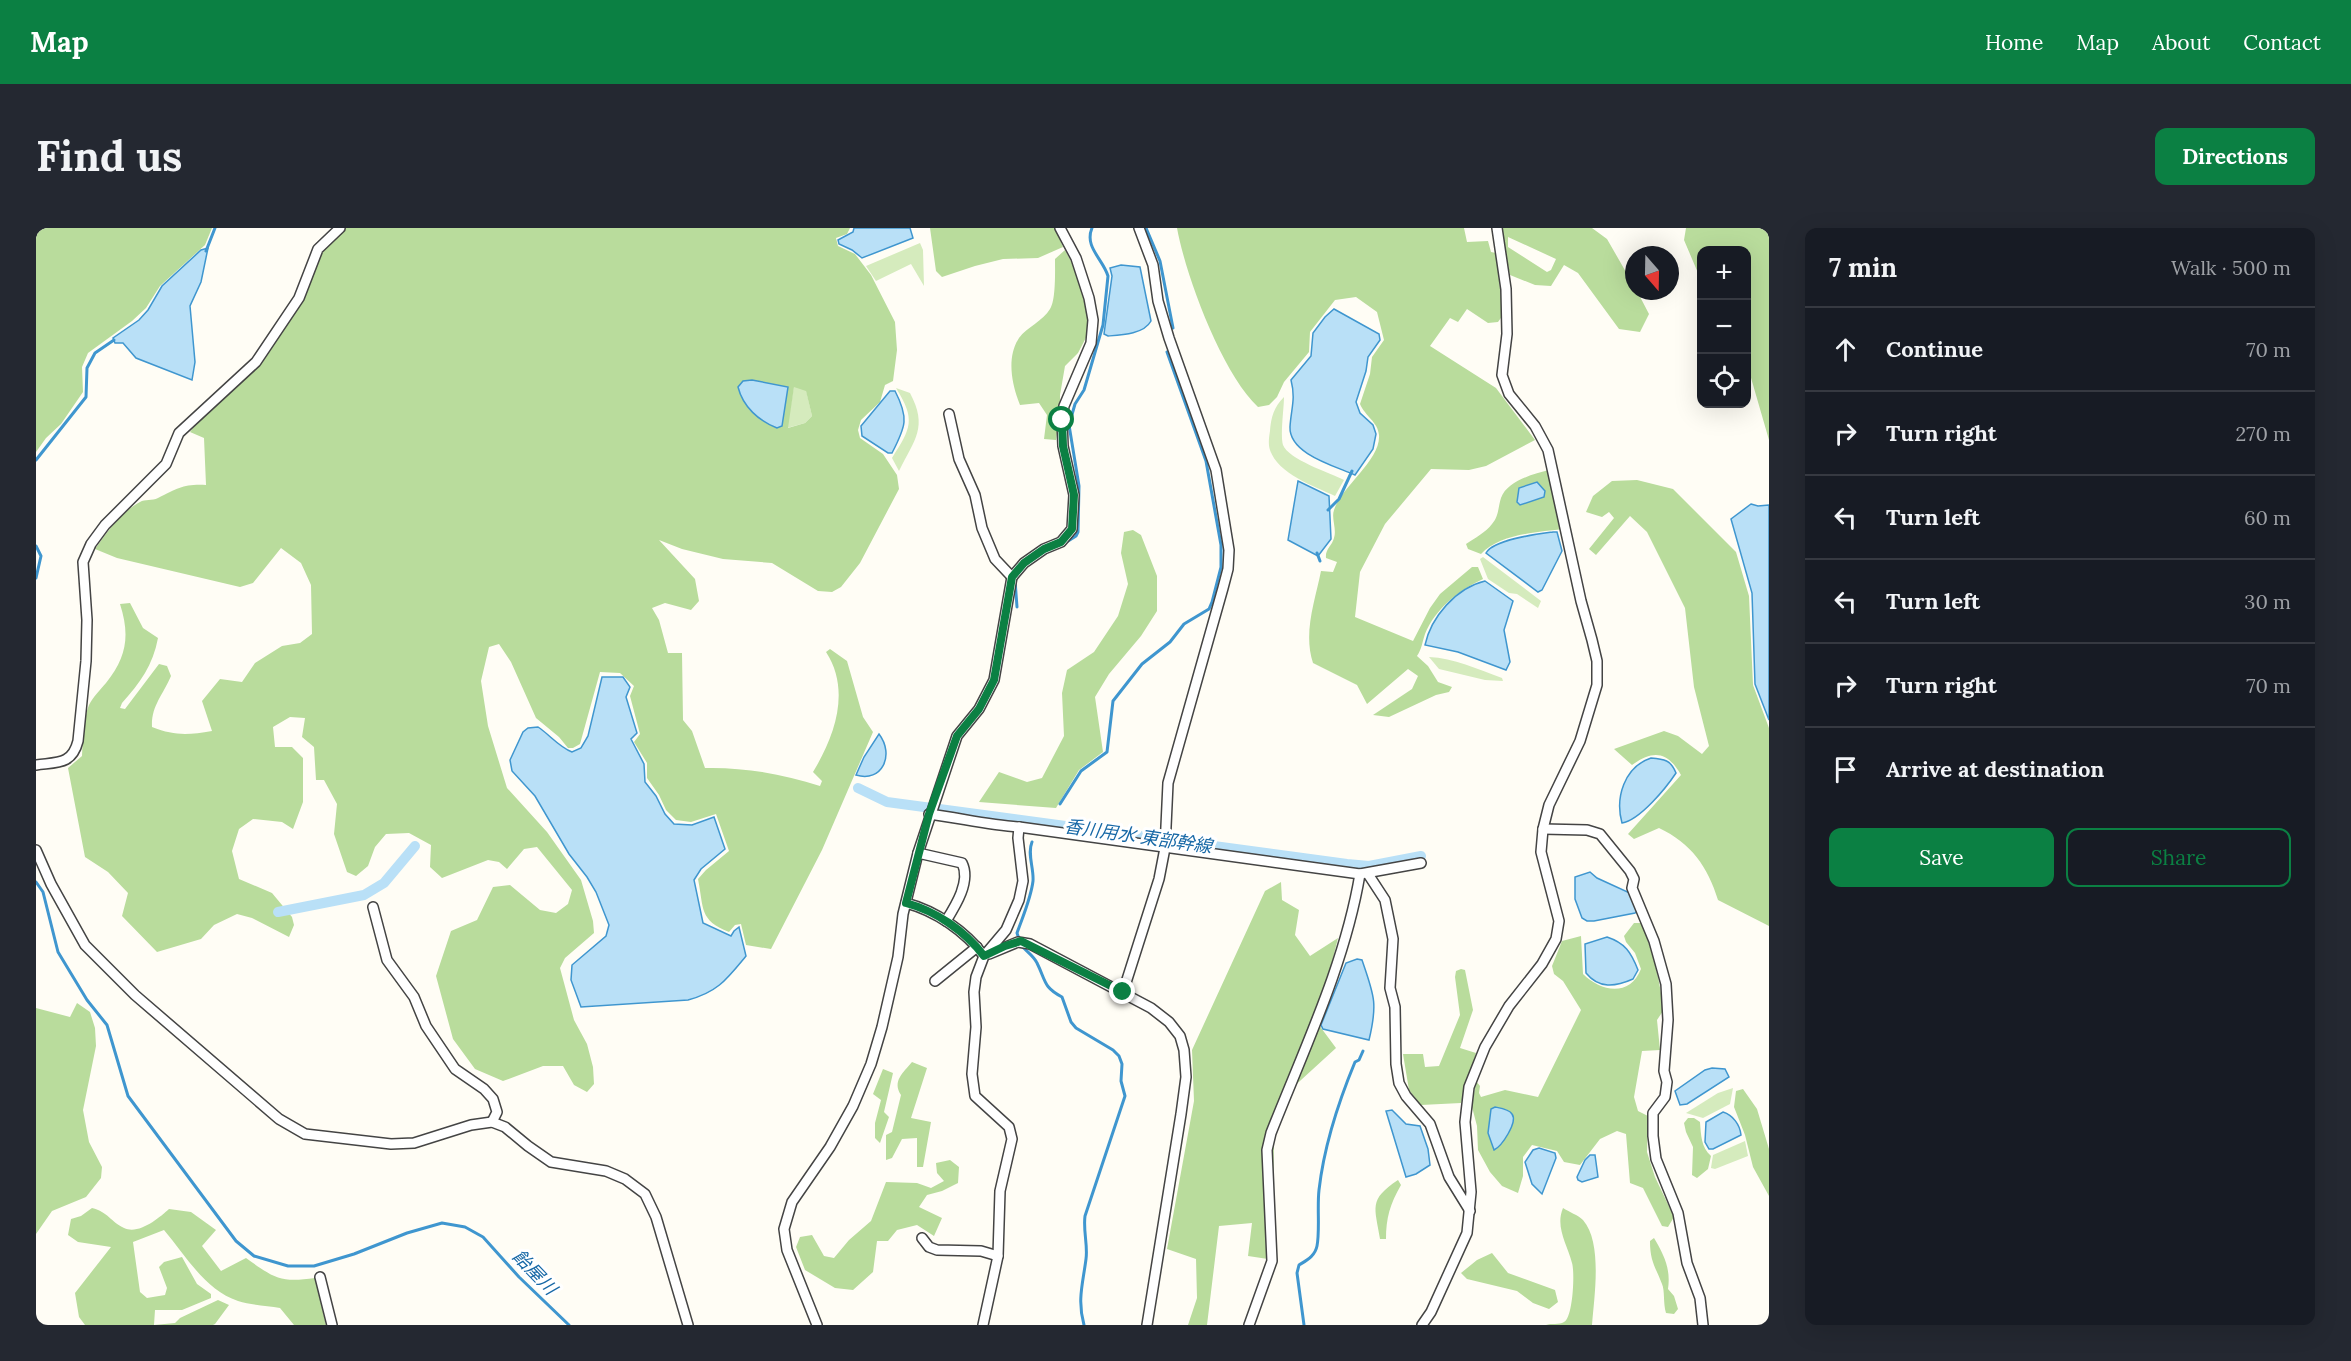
<!DOCTYPE html>
<meta charset="utf-8">
<style>
body{margin:0;font-family:Lora,"Noto Sans JP",serif;background:#242831;color:#f1f3f6}
.controls{position:absolute;right:18px;top:18px;display:grid;overflow:hidden;border-radius:12px;box-shadow:0 6px 24px #0002}
.controls button{width:54px;height:54px;display:grid;place-items:center;padding:0;border:0;border-bottom:2px solid #363941;background:#171b24;color:#f1f3f6;font:30px sans-serif}
.compass{position:absolute;left:1589px;top:18px;width:54px;height:54px;border-radius:50%;background:#171b24;box-shadow:0 6px 24px #0002;rotate:160deg}
.stop{position:absolute;width:18px;height:18px;margin:-14px;border:4px solid #0b8043;border-radius:50%;background:#fff}
.stop.end{background:#0b8043;border-color:#fff;box-shadow:0 2px 6px #0008}
.list{margin:0;padding:0;list-style:none}
h2{display:flex;justify-content:space-between;align-items:center;height:78px;margin:0;padding:0 24px;font-size:26px}
h2 small{font-size:20px;font-weight:400;color:#9ea1a6}
.list li{display:grid;grid-template-columns:39px 1fr auto;gap:18px;align-items:center;box-sizing:border-box;height:84px;padding:0 24px;border-top:2px solid #363941}
.list b{display:block;font-size:22px;white-space:nowrap}
.list em{font-size:20px;font-style:normal;color:#9ea1a6}
.actions{display:flex;gap:12px;padding:18px 24px}
.actions a{flex:1;padding:14px 0;border:2px solid #0b8043;border-radius:12px;text-align:center;font-size:21px;color:#0b8043}
.actions .main{background:#0b8043;color:#fff}
.icon{flex:none;width:33px;height:33px;fill:none;stroke:currentColor;stroke-width:2;stroke-linecap:round;stroke-linejoin:round}
.map{position:relative;flex:none;width:1733px;height:1097px;overflow:hidden;border-radius:12px}
header{display:flex;align-items:center;gap:36px;box-sizing:border-box;height:84px;padding:0 30px;background:#0b8043;color:#fff}
header strong{font-size:28px}
nav{display:flex;gap:33px;margin-inline-start:auto;font-size:21px}
.intro{display:flex;align-items:center;justify-content:space-between;box-sizing:border-box;height:144px;padding:0 36px}
h1{margin:0;font-size:42px}
.button{padding:15px 27px;border-radius:12px;background:#0b8043;color:#fff;font-size:21px;font-weight:700}
main{display:flex;gap:36px;padding:0 36px}
aside{flex:1;background:#171b24;border-radius:12px;box-shadow:0 6px 24px #0002}
.map>svg:first-child{display:block}
</style>
<header>
<strong>Map</strong>
<nav><a>Home</a><a>Map</a><a>About</a><a>Contact</a></nav>
</header>
<div class="intro"><h1>Find us</h1><a class="button">Directions</a></div>
<main>
<div class="map">
<svg width="1733" height="1097" viewBox="0 0 1733 1097">
<rect width="100%" height="100%" fill="#fffdf5"/>
<g fill="#d5ebbd">
<polygon points="884,15 887,22 888,58 875,36 840,53 830,38"/>
<polygon points="758,158 770,162 776,188 769,195 751,200"/>
<path d="M860 160 874 165C892 199 879 211 863 243L856 230C875 200 880 192 860 160Z"/>
<path d="M1248 169C1248 180 1244 207 1247 217 1252 231 1294 245 1308 252L1299 268C1278 258 1242 246 1234 222 1232 216 1233 209 1234 203 1235 189 1238 179 1248 169Z"/>
<polygon points="1447,329 1505,373 1502,380 1481,366 1473,365 1452,351 1444,331"/>
<path d="M1393 429C1418 430 1441 441 1466 450L1467 453 1449 452 1403 441Z"/>
<polygon points="1697,860 1694,876 1667,890 1650,885 1682,865"/>
<polygon points="1709,913 1712,928 1679,941 1675,940 1677,927"/>
</g>
<g fill="#b9dc9c" fill-rule="evenodd">
<polygon points="0,0 176,0 169,17 124,58 110,80 96,93 52,125 46,139 47,164 25,196 10,210 0,224"/>
<path d="M310 0H814L811 6 800 10 802 18 819 26 835 47 859 94 861 122 857 153 849 157 844 174 825 192 822 202 824 210 847 226 861 247 863 261 824 335 805 359 796 364 782 363 736 335 687 331 646 321 623 312 659 351 663 373 655 382 629 375 616 380 623 392 632 425H646L647 492 656 503 669 540C707 539 747 546 784 558L786 553 777 544C799 508 815 462 790 424L794 421 811 433 827 489 837 504 786 622 735 721 710 717 705 696 699 697 693 704C663 692 668 681 662 651L670 642 693 623 680 586 655 594 640 592 630 582 623 567 611 550V535L598 514 604 506 594 468 598 458 584 445 564 444 544 516 537 520H532L523 509 500 490 475 434 463 416 453 419 445 453 452 498 471 560 511 604 545 652 557 693 558 705 529 730 524 740 538 792 551 816 557 839 558 856 551 864 538 857 527 838H507L467 853 439 841 417 811 400 748 415 703 441 692 457 659 474 657 504 682 520 685 532 676 536 662 501 619 488 621 471 641 463 634 452 632 406 650 394 639 395 617 373 605 350 606 339 619 332 638 320 648 311 644 298 606 301 576 288 552H280L278 519 266 509 269 490 254 489 237 499 239 519H256L267 530V574L257 601 246 594 217 591 203 601 196 623 203 651 236 665 256 689 258 697 253 709 216 690 201 686 178 697 165 711 121 724 86 688 92 665 72 644 49 629 32 540 46 528C47 512 47 492 53 477 57 469 65 461 70 455 91 429 94 407 84 376L94 375 107 400 122 410C117 437 104 455 86 475L84 480 89 481 123 436 131 438 135 448C127 467 115 478 116 499 139 508 152 507 176 503L166 473 184 451 206 454 219 435 246 418 264 415 276 406 275 357 265 335 245 320 217 355 204 359 81 330 59 321C71 304 85 284 104 274 109 271 116 273 122 270 143 260 147 256 170 257L168 210 154 204 163 192 226 135 267 71 288 19ZM758 159 770 163 776 188 769 195 752 200Z"/>
<polygon points="894,0 1019,0 1027,19 1002,30 967,31 939,38 906,49 900,43"/>
<path d="M1141 0H1428L1431 14 1452 13 1455 24 1460 25 1467 87 1462 94 1452 95 1431 81 1422 94 1414 90 1394 118 1460 160 1499 212 1450 238 1433 242 1395 241 1349 296 1324 344 1319 389 1377 413 1394 380 1404 366 1436 339H1442L1447 351C1423 362 1399 381 1389 406 1386 415 1386 420 1381 428L1392 438 1402 454 1416 459 1413 464 1400 467 1353 489 1337 487 1376 461 1382 448 1372 441 1331 476 1321 457 1277 435C1267 405 1279 373 1285 343L1297 344 1301 334 1290 330C1289 321 1296 318 1298 310 1301 301 1295 290 1298 282 1306 258 1345 232 1343 207 1342 194 1329 188 1324 176L1334 146 1336 129 1348 112 1341 84 1320 69 1299 72 1274 104 1273 124 1248 154 1241 169 1233 177 1222 179C1186 145 1150 49 1141 0Z"/>
<path d="M1465 0H1556L1571 11 1598 58V63H1601L1613 86 1604 104 1583 101 1542 45 1528 37 1515 58 1499 57 1474 47ZM1472 9 1520 31 1515 42 1511 44 1472 19Z"/>
<polygon points="1650,0 1733,0 1733,212 1711,136 1710,22 1666,22 1665,52 1648,12"/>
<path d="M1029 22 1038 39 1047 69 1054 102 1042 125 1029 138 1024 167V183L1020 212 1008 211 1011 187 1003 175 984 177C976 157 970 130 983 110 991 99 1007 93 1014 81 1020 73 1019 42 1019 31Z"/>
<path d="M1513 242 1528 301C1502 304 1463 306 1445 326L1432 321 1430 316C1439 310 1450 304 1456 296 1463 288 1462 279 1465 270 1471 253 1497 246 1513 242Z"/>
<path d="M1601 252 1637 261 1700 324 1713 368 1717 457 1733 500V698L1682 672C1672 639 1655 615 1623 600L1598 611 1592 606 1645 547C1632 524 1618 521 1596 537L1578 521 1628 503 1642 508 1666 526 1673 518 1658 459 1649 380 1611 304 1594 288 1560 327 1553 321 1578 290 1573 284 1566 289 1550 284 1557 268 1576 253Z"/>
<polygon points="1097,302 1105,307 1121,348 1121,383 1105,408 1073,446 1059,469 1067,524 1043,542 1020,580 943,574 963,544 991,554 1006,550 1028,508 1026,465 1031,442 1058,424 1082,388 1092,356 1085,325 1088,304"/>
<polygon points="1245,654 1246,672 1263,682 1259,707 1274,728 1302,710 1290,758 1277,789 1300,820 1253,863 1238,914 1237,986 1232,1031 1212,1028 1216,995 1183,998 1171,1097 1152,1097 1161,1070 1160,1031 1131,1021 1158,873 1156,822 1229,663"/>
<path d="M1598 695H1606C1616 724 1625 753 1627 783L1621 792 1624 822 1606 823 1598 869 1602 883 1612 888 1611 924 1619 949 1638 989 1632 999 1626 998 1607 960 1594 955 1590 906 1581 903 1564 911 1544 937 1528 934 1521 923 1496 917 1487 929V948L1482 965 1466 958 1454 944 1442 922 1441 898 1436 879 1440 853 1444 858 1443 865 1445 869 1469 862 1502 869 1545 782 1527 753 1518 746 1516 738 1526 713 1545 708 1547 746C1565 764 1594 769 1605 741L1599 725 1590 714 1588 708Z"/>
<polygon points="1425,741 1429,742 1437,782 1424,820 1440,825 1425,875 1385,877 1373,862 1367,826 1387,826 1389,839 1403,838 1424,787 1419,749 1420,743"/>
<polygon points="41,775 54,784 59,800 60,818 47,882 53,914 66,939 65,950 50,969 16,983 0,1006 0,780 34,789"/>
<path d="M876 834 891 840 875 890 895 894 887 939H881V910L866 911 856 930 850 932V907L856 904 865 867C856 853 867 845 876 834Z"/>
<polygon points="847,841 857,845 848,884 853,889 844,915 839,910 839,895 845,872 837,866"/>
<polygon points="1707,861 1721,881 1733,921 1733,968 1717,939 1709,907 1698,879 1700,863"/>
<path d="M1652 890H1658L1664 894C1665 907 1665 919 1675 928L1672 941 1661 950 1656 947 1657 919 1650 904 1648 895Z"/>
<polygon points="914,932 923,939 922,955 906,963 891,967 883,979 906,990 898,1008 881,997 861,1002 852,1013 841,1013 837,1044 817,1062 799,1060 769,1042 760,1019 764,1009 776,1007 788,1028 798,1030 813,1012 835,993 850,954 881,955 895,960 908,953 901,945 900,935"/>
<path d="M1362 952 1365 957C1354 976 1350 990 1350 1011H1344C1339 979 1332 972 1362 952Z"/>
<path d="M56 980C72 984 75 994 88 1000 103 1007 123 990 133 981L155 984 180 1002 166 1018 185 1043 210 1030C238 1050 244 1055 279 1050L290 1097H258L244 1080C231 1078 215 1077 202 1073 169 1062 150 1028 128 1002L97 1014 104 1064 111 1070 129 1067 131 1060 123 1039 128 1034 146 1029 161 1056 175 1066V1070L146 1082H119L118 1097 139 1095 144 1090 182 1072 193 1077 179 1096 177 1097H49L43 1089 39 1065 75 1019 42 1014 32 1007 35 991 45 988Z"/>
<path d="M1527 980C1533 984 1542 987 1547 992 1567 1015 1558 1069 1556 1097H1510C1515 1095 1523 1097 1528 1094 1537 1090 1539 1044 1536 1035 1531 1016 1519 999 1527 980Z"/>
<path d="M1618 1010C1628 1027 1635 1041 1632 1061L1638 1068 1642 1081 1638 1086 1630 1085C1627 1075 1629 1063 1626 1056 1619 1038 1614 1033 1614 1013Z"/>
<polygon points="1456,1025 1472,1045 1519,1062 1522,1074 1513,1081 1497,1075 1481,1063 1431,1051 1425,1045 1441,1032"/>
</g>
<g fill="#b9e0f7" stroke="#3f96cf" stroke-width="1.5">
<polygon points="818,0 874,0 877,10 826,30 816,22 803,16 802,12 817,4"/>
<polygon points="172,20 165,54 154,78 159,134 156,152 100,130 87,115 79,115 77,110 103,92 112,82 126,58 165,22"/>
<path d="M1085 37 1104 39 1115 93C1108 106 1086 107 1072 108L1068 106 1076 48 1074 40Z"/>
<path d="M1298 81 1343 106 1344 112 1332 129 1330 143 1320 174 1324 185 1337 197 1340 206 1337 221 1319 247C1299 238 1253 226 1254 199 1255 181 1260 171 1255 152L1275 128 1277 105 1289 89Z"/>
<path d="M716 152 752 159 746 198 741 200C723 193 707 179 702 159L707 153Z"/>
<path d="M854 163H859C873 190 870 198 856 225H852L826 208 825 198Z"/>
<polygon points="1262,253 1293,268 1295,311 1282,328 1252,312"/>
<polygon points="1501,254 1509,263 1508,269 1484,277 1481,274 1483,260"/>
<polygon points="1715,276 1722,278 1733,277 1733,492 1719,456 1716,365 1695,291"/>
<path d="M1517 304H1521L1526 323 1506 362 1502 364 1450 325C1458 311 1502 306 1517 304Z"/>
<path d="M1449 353 1477 373 1468 402 1474 434 1470 442 1422 424 1389 417C1395 389 1420 360 1449 353Z"/>
<path d="M566 449H587L594 459 590 469 601 505 595 511 608 536 609 554 620 568 629 586 638 596 656 597 678 589 689 621 665 641 658 652 667 695 695 708 698 703 703 699 710 728C691 751 682 764 652 772L545 779 535 752 536 737 570 708 573 697 560 664 551 649 533 626 499 568 476 543 474 532 487 504 492 500 502 499C514 507 523 519 536 524L545 520 552 508Z"/>
<path d="M843 506C859 527 846 555 820 547L828 529Z"/>
<path d="M1615 530C1628 531 1635 532 1640 545 1630 560 1604 592 1586 595 1579 570 1588 539 1615 530Z"/>
<polygon points="1554,644 1561,650 1596,666 1602,682 1599,685 1558,693 1551,693 1546,690 1539,671 1539,649"/>
<path d="M1571 709C1589 715 1595 724 1602 742L1597 751C1579 759 1563 761 1550 745L1549 716Z"/>
<path d="M1321 731 1326 732C1338 767 1342 775 1333 812L1287 801 1285 797 1310 735Z"/>
<polygon points="1676,840 1689,841 1693,849 1651,876 1644,877 1639,863 1669,842"/>
<path d="M1459 879C1464 880 1473 881 1476 886 1482 894 1466 918 1458 922L1452 905 1455 881Z"/>
<polygon points="1356,882 1370,896 1384,898 1392,921 1394,937 1380,946 1370,949 1350,883"/>
<path d="M1687 884C1697 887 1704 897 1705 907L1677 921H1673L1669 914 1670 894Z"/>
<polygon points="1503,920 1519,925 1520,930 1506,966 1496,956 1489,934 1497,922"/>
<polygon points="1554,927 1559,927 1562,949 1546,954 1542,952 1541,949 1549,932"/>
</g>
<g fill="none" stroke-linecap="round" stroke-linejoin="round">
<g stroke="#3f96cf" stroke-width="3">
<polyline points="1110,0 1124,33 1137,100"/>
<polyline points="170,23 179,0"/>
<polyline points="0,232 50,169 51,140 59,125 78,112"/>
<polyline points="1292,282 1303,271 1316,243"/>
<path d="M1029 315 1040 308 1042 304 1043 258 1033 197 1039 176 1048 162 1067 97 1072 48C1067 31 1048 19 1056 0"/>
<polyline points="0,318 5,328 0,350"/>
<polyline points="1281,325 1284,333"/>
<polyline points="979,352 981,379"/>
<polyline points="1024,576 1045,543 1071,524 1077,473 1106,436 1134,414 1148,396 1173,381 1176,374 1185,339 1185,317 1170,233 1131,124"/>
<polyline points="0,654 7,664 22,724 51,772 71,797 92,868 200,1013 218,1028 252,1038 278,1038 318,1026 371,1005 406,995 429,999 447,1009 483,1049 533,1097"/>
<path d="M983 711 981 705C987 688 995 670 997 653 998 640 991 626 996 614"/>
<path d="M985 717C990 723 998 728 1001 735 1010 753 1007 759 1026 769L1035 794 1040 800 1077 822 1083 828 1086 836 1085 853 1089 868 1049 988C1047 1003 1052 1017 1050 1031 1047 1055 1041 1072 1048 1097"/>
<path d="M1268 1097 1261 1045 1263 1037C1271 1032 1279 1028 1281 1018 1284 1003 1281 979 1283 962 1288 918 1302 875 1319 834L1323 832 1327 823"/>
</g>
<g stroke="#b9e0f7" stroke-width="10">
<polyline points="822,560 851,574 1311,636 1333,638 1385,628"/>
<polyline points="242,684 328,667 348,655 379,618"/>
</g>
<defs>
<g id="street">
<polyline points="913,186 923,231 939,267 946,300 959,331 976,349"/>
<path d="M0 537C21 534 36 537 42 513L50 433 51 392 47 334 55 316 69 297 130 236 143 205 220 134 263 70 282 21 304 0"/>
<path d="M893 586C924 590 953 597 983 599L1324 646 1385 635"/>
<polyline points="1507,601 1551,602 1564,606 1594,643 1598,651 1596,660 1618,713 1630,756 1632,792 1628,843 1631,854 1629,869 1617,885 1617,908 1620,931 1642,985 1651,1035 1664,1070 1667,1097"/>
<polyline points="0,622 15,656 49,717 99,767 243,891 269,906 355,916 378,915 435,897 456,894 469,899 492,918 515,934 570,943 589,951 609,966 620,989 652,1097"/>
<path d="M882 625 926 635C935 653 920 677 910 693"/>
<polyline points="1332,646 1349,672 1357,711 1354,760 1359,779 1360,836 1363,855 1370,868 1394,896 1413,949 1434,983"/>
<path d="M870 675C900 683 929 703 948 728"/>
<polyline points="337,679 351,732 378,769 390,798 419,841 448,861 457,871 461,884 456,894"/>
<polyline points="953,726 982,714 994,716 1115,780 1133,794 1144,808 1148,822 1150,849 1145,886 1111,1097"/>
<polyline points="899,753 941,719"/>
<polyline points="1087,764 1123,651 1129,620 1132,555 1187,360 1192,341 1193,322 1180,242 1133,110 1122,73 1117,37 1103,0"/>
<polyline points="886,1010 893,1019 901,1022 945,1023 962,1028"/>
<polyline points="284,1049 296,1097"/>
<polyline points="781,1097 751,1022 748,1001 756,974 794,919 817,878 835,836 846,799 862,729 867,686 882,625 921,508 943,481 958,452 976,349 988,335 1008,321 1025,314 1036,301 1038,267 1027,218 1026,192 1028,178 1055,115 1057,92 1053,70 1040,30 1024,0"/>
<polyline points="947,1097 962,1028 964,963 976,911 973,899 939,868 936,846 940,799 938,764 940,749 948,728 970,702 983,672 987,653 982,610 983,599"/>
<path d="M1213 1097 1236 1033 1231 922 1235 905C1268 821 1309 736 1324 646"/>
<polyline points="1386,1097 1395,1084 1431,1005 1435,964 1429,894 1433,859 1449,819 1473,778 1506,736 1520,711 1523,693 1505,624 1507,601 1513,577 1544,513 1561,457 1561,433 1556,412 1545,373 1512,222 1499,198 1473,166 1466,147 1471,106 1470,61 1461,0"/>
</g>
</defs>
<use href="#street" stroke="#444" stroke-width="12"/>
<use href="#street" stroke="#fff" stroke-width="9"/>
</g>
<g fill="none" stroke-linecap="round" stroke-linejoin="round">
<path stroke="#0b8043" stroke-width="8" d="M1026 192 1027 218 1038 267 1036 301 1025 314 1008 321 988 335 976 349 958 452 943 481 921 508 893 586 870 675C900 683 929 703 948 728L969 718 985 713 1087 764"/>
</g>
<g text-anchor="middle" dominant-baseline="central" stroke-width="6" stroke-linejoin="round" paint-order="stroke">
<g font-size="18" font-style="italic" fill="#1768a6" stroke="#fff">
<text transform="translate(1102 608) rotate(8)">香川用水 東部幹線</text>
<text transform="translate(499 1044) rotate(46)">飴屋川</text>
</g>
</g>
</svg>
<div class="controls">
<button>+</button>
<button>−</button>
<button><svg class="icon" aria-label="locate" viewBox="0 0 24 24"><circle cx="12" cy="12" r="6"/><path d="M12 2v4M12 18v4M2 12h4M18 12h4"/></svg></button>
</div>
<svg class="compass" viewBox="-18 -18 36 36"><path d="M0-13l5 13h-10z" fill="#e53935"/><path d="M0 13l5-13h-10z" fill="#9ea1a6"/></svg>
<div class="stop" style="left:1026px;top:192px"></div>
<div class="stop end" style="left:1087px;top:764px"></div>
</div>
<aside>
<h2>7 min<small>Walk · 500 m</small></h2>
<ul class="list">
<li><svg class="icon" aria-label="ahead" viewBox="0 0 24 24"><path d="M12 20V5M6 11l6-6 6 6"/></svg><div><b>Continue</b></div><em>70 m</em></li>
<li><svg class="icon" aria-label="right" viewBox="0 0 24 24"><path d="M7 20v-9h11M14 6l5 5-5 5"/></svg><div><b>Turn right</b></div><em>270 m</em></li>
<li><svg class="icon" aria-label="left" viewBox="0 0 24 24"><path d="M17 20v-9H6M10 6l-5 5 5 5"/></svg><div><b>Turn left</b></div><em>60 m</em></li>
<li><svg class="icon" aria-label="left" viewBox="0 0 24 24"><path d="M17 20v-9H6M10 6l-5 5 5 5"/></svg><div><b>Turn left</b></div><em>30 m</em></li>
<li><svg class="icon" aria-label="right" viewBox="0 0 24 24"><path d="M7 20v-9h11M14 6l5 5-5 5"/></svg><div><b>Turn right</b></div><em>70 m</em></li>
<li><svg class="icon" aria-label="arrive" viewBox="0 0 24 24"><path d="M6 21V4h12l-3 4 3 4H6"/></svg><div><b>Arrive at destination</b></div></li>
</ul>
<div class="actions"><a class="main">Save</a><a>Share</a></div>
</aside>
</main>
